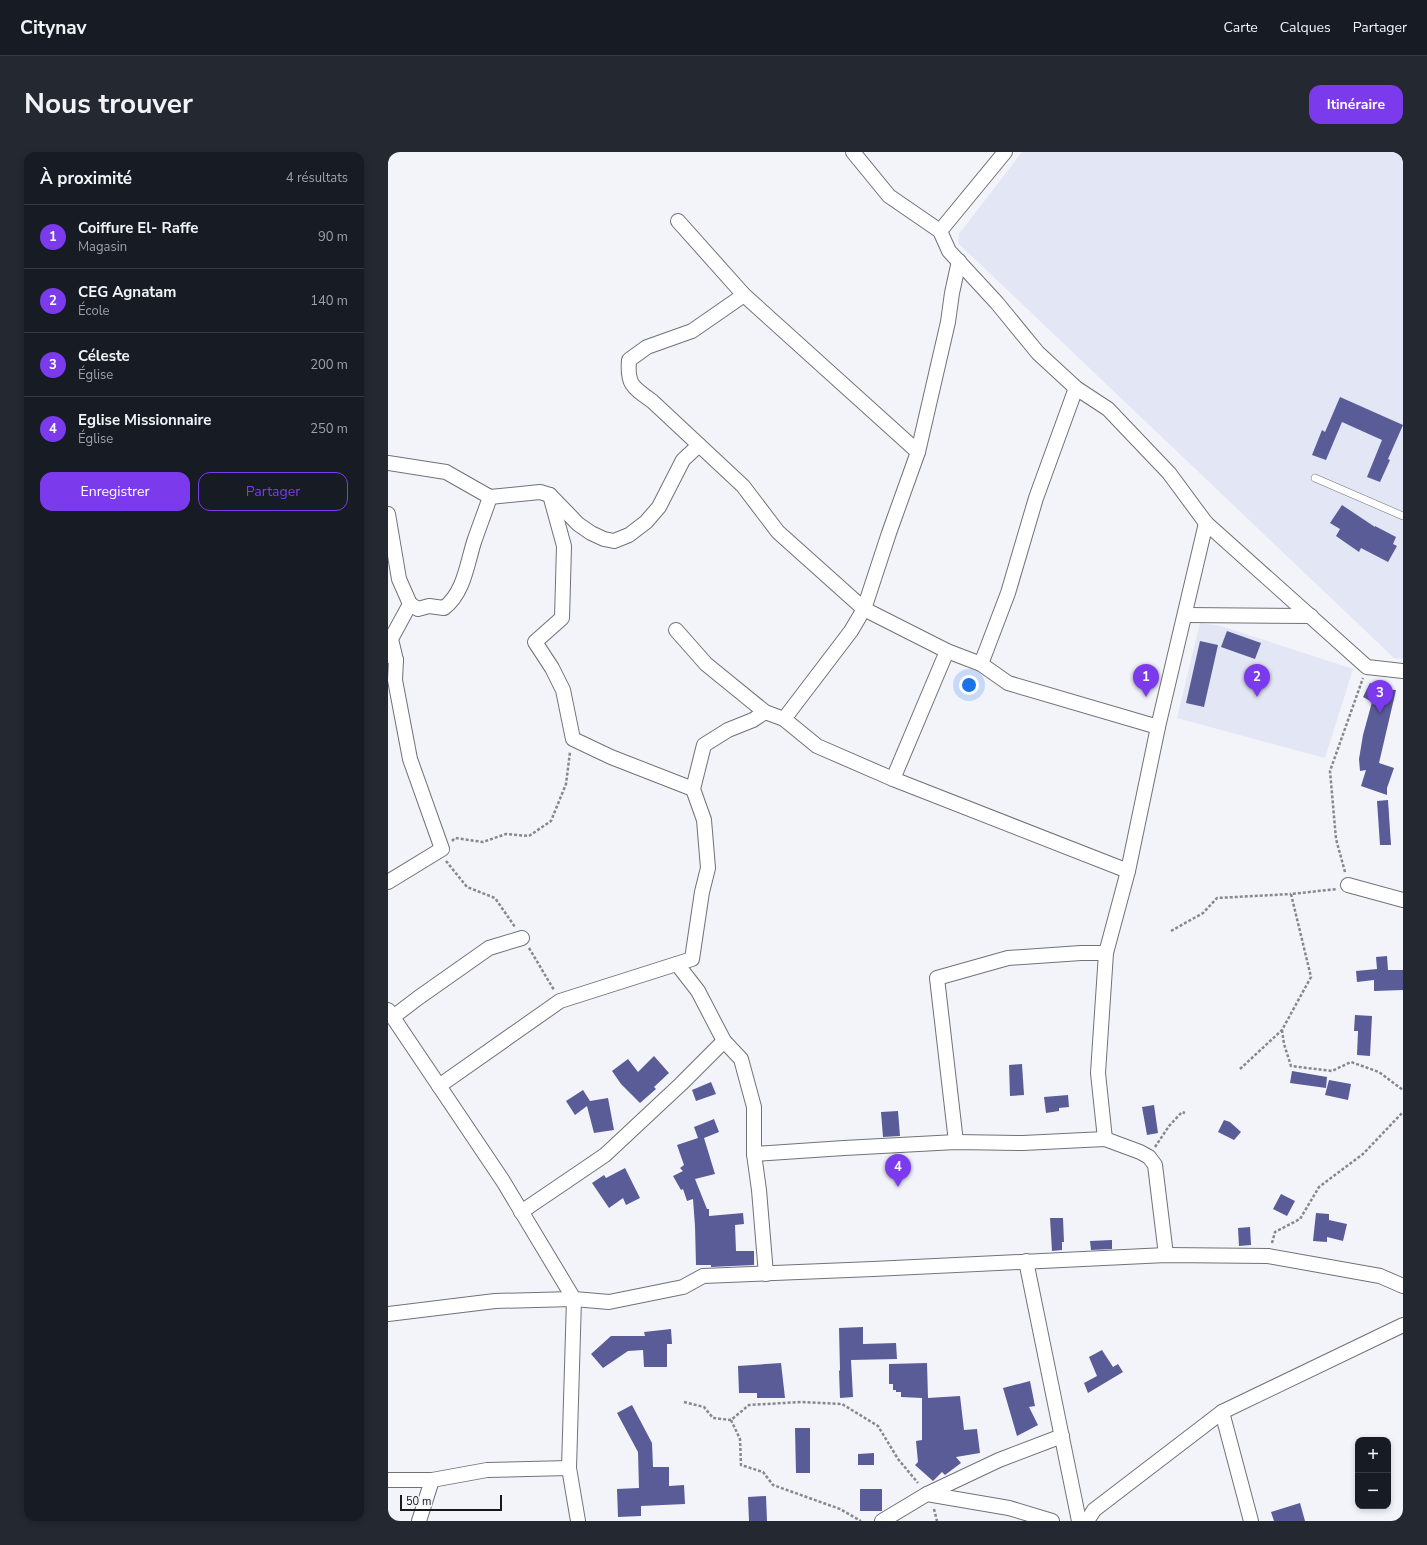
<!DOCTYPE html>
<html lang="fr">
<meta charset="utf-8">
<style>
body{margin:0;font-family:"Nunito Sans",sans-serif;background:#242831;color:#f1f3f6}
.controls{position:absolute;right:12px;bottom:12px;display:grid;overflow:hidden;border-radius:8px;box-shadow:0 2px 6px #0003}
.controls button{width:36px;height:36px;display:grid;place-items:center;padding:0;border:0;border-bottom:1px solid #363941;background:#171b24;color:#f1f3f6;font:20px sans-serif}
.scale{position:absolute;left:12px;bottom:10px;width:102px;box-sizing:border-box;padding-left:4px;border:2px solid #17181a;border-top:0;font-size:11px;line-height:14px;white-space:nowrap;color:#17181a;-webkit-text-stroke:3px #f2f4fa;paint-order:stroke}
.you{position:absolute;left:581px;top:533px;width:14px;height:14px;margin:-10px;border:3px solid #fff;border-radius:50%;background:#1a73e8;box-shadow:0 0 0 6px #1a73e833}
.badge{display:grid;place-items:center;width:26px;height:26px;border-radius:50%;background:#7c3aed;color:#fff;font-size:13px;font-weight:700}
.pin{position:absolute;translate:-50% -33px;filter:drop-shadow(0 1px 2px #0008)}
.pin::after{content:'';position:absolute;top:21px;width:14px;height:12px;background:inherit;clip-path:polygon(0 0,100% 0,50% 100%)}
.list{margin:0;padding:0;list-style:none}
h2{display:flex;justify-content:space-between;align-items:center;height:52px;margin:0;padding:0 16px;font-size:17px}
h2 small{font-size:13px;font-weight:400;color:#9ea1a6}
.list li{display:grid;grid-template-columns:26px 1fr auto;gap:12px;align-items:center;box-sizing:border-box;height:64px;padding:0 16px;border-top:1px solid #363941}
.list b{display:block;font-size:15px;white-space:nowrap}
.list p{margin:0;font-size:13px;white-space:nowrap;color:#9ea1a6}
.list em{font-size:13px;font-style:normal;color:#9ea1a6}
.actions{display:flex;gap:8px;padding:12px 16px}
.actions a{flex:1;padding:9px 0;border:1px solid #7c3aed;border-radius:12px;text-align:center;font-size:14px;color:#7c3aed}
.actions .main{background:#7c3aed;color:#fff}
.map{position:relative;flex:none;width:1015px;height:1369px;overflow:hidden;border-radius:12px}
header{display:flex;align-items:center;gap:24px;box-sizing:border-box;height:56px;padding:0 20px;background:#171b24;border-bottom:1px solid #363941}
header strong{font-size:19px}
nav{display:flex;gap:22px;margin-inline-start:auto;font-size:14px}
.intro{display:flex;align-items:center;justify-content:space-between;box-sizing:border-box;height:96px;padding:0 24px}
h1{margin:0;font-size:28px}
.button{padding:10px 18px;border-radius:12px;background:#7c3aed;color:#fff;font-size:14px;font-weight:700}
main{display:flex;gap:24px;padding:0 24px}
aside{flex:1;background:#171b24;border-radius:12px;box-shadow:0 2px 6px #0003}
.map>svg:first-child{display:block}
</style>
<header>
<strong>Citynav</strong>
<nav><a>Carte</a><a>Calques</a><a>Partager</a></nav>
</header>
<div class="intro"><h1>Nous trouver</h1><a class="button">Itinéraire</a></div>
<main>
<aside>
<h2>À proximité<small>4 résultats</small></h2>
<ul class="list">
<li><span class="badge">1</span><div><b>Coiffure El- Raffe</b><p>Magasin</p></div><em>90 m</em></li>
<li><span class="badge">2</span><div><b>CEG Agnatam</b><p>École</p></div><em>140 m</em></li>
<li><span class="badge">3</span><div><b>Céleste</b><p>Église</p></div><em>200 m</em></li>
<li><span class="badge">4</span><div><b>Eglise Missionnaire</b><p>Église</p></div><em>250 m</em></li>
</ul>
<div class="actions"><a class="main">Enregistrer</a><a>Partager</a></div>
</aside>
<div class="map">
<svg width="1015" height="1369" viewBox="0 0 1015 1369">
<rect width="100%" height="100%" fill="#f2f4fa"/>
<g fill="#e3e6f4">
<polygon points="634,0 1015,0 1015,507 1006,506 570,91 571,82"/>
<polygon points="812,471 833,474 965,517 937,606 789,566"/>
</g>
<g fill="#5a5c97">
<polygon points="952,245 1015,273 1000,307 1002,308 992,330 979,325 994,288 954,270 938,308 924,303 934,278 937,280"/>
<polygon points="954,353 987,375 987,374 1008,385 1005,392 1009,394 1000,410 973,396 971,400 948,384 952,377 942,371"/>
<polygon points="839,479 873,491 867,507 833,495"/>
<polygon points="812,489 830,493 816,555 798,551"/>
<polygon points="982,531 994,537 1008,538 991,611 1006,616 999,636 999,643 973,634 978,618 972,619 971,607 975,583 984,550 975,545"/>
<polygon points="1000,648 1003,693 992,693 989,649"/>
<polygon points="999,804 1000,818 1015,818 1015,838 986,839 986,828 969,830 968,819 989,817 988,805"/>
<polygon points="967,863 984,864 982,904 969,903 970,879 966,879"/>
<polygon points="266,904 281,921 266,935 268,937 252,951 233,932 224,919 240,907 250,920"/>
<polygon points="634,912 636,943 622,944 621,913"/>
<polygon points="904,919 939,925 938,936 902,931"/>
<polygon points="941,928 963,932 960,948 937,943"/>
<polygon points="323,930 328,942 308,949 304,938"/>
<polygon points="195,938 202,949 220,946 226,978 206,981 199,954 187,963 178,949"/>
<polygon points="680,943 681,955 671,956 671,959 658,961 656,945"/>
<polygon points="766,953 770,981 759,983 754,955"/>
<polygon points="510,959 512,984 495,985 493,960"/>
<polygon points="326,967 331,980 316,986 327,1022 307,1027 319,1057 321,1057 321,1064 355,1061 356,1072 347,1073 348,1099 366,1099 366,1113 323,1115 323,1113 308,1113 307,1074 305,1047 299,1049 295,1037 293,1038 285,1024 295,1019 292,1016 296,1013 289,993 310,986 306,975"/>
<polygon points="836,968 842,970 853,980 846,988 830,980"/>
<polygon points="237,1016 252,1046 238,1053 235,1046 221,1056 204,1031 216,1023 218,1026"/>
<polygon points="893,1042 907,1049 899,1064 885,1057"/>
<polygon points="928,1061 941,1062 941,1068 959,1072 955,1089 939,1085 939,1090 925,1089"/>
<polygon points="662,1066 675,1066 676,1090 674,1090 674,1098 664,1099"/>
<polygon points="862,1075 863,1093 851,1094 850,1076"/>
<polygon points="724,1088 724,1097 703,1098 702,1089"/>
<polygon points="475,1175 475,1192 508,1191 509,1207 463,1208 465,1245 452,1246 451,1219 452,1218 451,1176"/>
<polygon points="283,1177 284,1192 279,1192 279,1215 256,1215 255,1198 240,1199 215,1216 203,1202 223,1184 257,1184 256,1180"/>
<polygon points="714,1198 725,1215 730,1212 735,1220 700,1241 696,1231 709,1224 701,1205"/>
<polygon points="393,1211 397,1246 369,1246 369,1241 351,1241 350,1214"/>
<polygon points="539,1211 540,1246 572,1244 576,1278 589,1277 592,1301 568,1305 573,1311 557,1323 554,1320 545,1329 527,1313 530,1310 528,1289 534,1288 534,1246 513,1245 513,1240 508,1240 508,1238 505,1238 505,1232 501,1232 501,1212"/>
<polygon points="642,1229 647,1254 641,1255 650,1273 629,1284 615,1236"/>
<polygon points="244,1253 264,1291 265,1315 281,1315 281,1334 296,1333 297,1352 253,1354 253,1364 230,1365 229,1337 251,1336 250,1300 229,1261"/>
<polygon points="407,1276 422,1276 422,1321 408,1321"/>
<polygon points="486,1301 486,1313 470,1313 470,1302"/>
<rect x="472" y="1337" width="22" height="22"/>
<polygon points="378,1344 379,1369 361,1369 360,1345"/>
<polygon points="912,1351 917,1369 886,1369 883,1360"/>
</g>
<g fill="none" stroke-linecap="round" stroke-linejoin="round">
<defs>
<polyline id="service" points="927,326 1015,364"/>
<g id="minor">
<polyline points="465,0 501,44 552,79 561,99 609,151 650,201 688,236 720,257 781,321 818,371 979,515 1015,519"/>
<polyline points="290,69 356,143 530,300"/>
<polyline points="552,79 617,0"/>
<path d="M356 143 304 179 259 195 241 208C239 232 244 235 264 249L355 334 390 380 476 457 559 499 593 512 620 531 770 575"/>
<polyline points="0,311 58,320 102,345 152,340 162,343 190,372 203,381 216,387 226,389 241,383 258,370 271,355 295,308 311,293"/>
<polyline points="162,343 176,394 174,466 147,490 164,516 175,538 185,587 223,605 305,637"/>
<polyline points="0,362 11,427 22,452 3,487 8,508"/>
<path d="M22 452 30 457 41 454 56 456C76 441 79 412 86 390 91 375 97 360 102 345"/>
<polyline points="797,463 923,464"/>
<polyline points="288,478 318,512 377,560 396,567 429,594 505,627 740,719"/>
<polyline points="0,502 8,508 7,528 22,607 54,697 0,730"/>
<polyline points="593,512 620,441 648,346 688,236"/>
<polyline points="396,567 463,479 476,457 501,381 530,300 560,170 564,141 571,109"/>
<polyline points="505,627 559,499"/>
<polyline points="960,733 1015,748"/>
<polyline points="0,858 115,1029 186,1147 181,1316 190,1369"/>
<polyline points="5,865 30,846 101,796 134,786"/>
<polyline points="336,889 353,907 366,955 366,1002 371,1038 378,1122"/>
<polyline points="51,934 172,849 304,807 314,740 320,716 316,668 305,637 316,593 340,578 365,568 377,560"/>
<polyline points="717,987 710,921 718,801 740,719 770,575 818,371"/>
<polyline points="568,990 549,826 620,806 693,801 718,801"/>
<polyline points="366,1002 456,996 568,990 635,991 717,987 752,1000 761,1005 767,1013 778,1103"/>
<polyline points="133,1060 217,1003 293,932 336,889 310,839 289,812"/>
<polyline points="638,1109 691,1369"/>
<polyline points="0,1162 107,1149 186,1147 221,1150 295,1135 315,1124 485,1117 778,1103 880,1104 992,1124 1015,1134"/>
<polyline points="834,1260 863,1369"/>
<polyline points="0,1328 44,1328 99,1318 181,1316"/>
<polyline points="539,1342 611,1308 674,1284"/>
<polyline points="31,1369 44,1328"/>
<polyline points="494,1369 539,1342 621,1356 664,1369"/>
<polyline points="699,1369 706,1358 834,1260 1015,1173"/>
</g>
</defs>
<use href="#service" stroke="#717278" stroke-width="8"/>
<use href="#minor" stroke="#717278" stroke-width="16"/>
<g stroke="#87888c" stroke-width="2.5" stroke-dasharray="3 2" stroke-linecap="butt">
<polyline points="64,689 67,686 95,690 118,682 141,684 163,669 178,632 182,600"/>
<polyline points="58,709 79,735 107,746 127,775"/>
<polyline points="957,720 948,687 942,619 975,526"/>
<polyline points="783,779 815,761 829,746 903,742"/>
<polyline points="141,796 166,838"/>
<polyline points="894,878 896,892 903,914 944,919 963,910 991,920 1015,938"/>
<polyline points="852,917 894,878 923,825 903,742 949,737"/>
<polyline points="767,995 781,974 794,960 797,961"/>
<polyline points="884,1091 887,1080 912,1067 931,1035 975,1002 1015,960"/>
<polyline points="296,1250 316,1255 325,1266 343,1268 361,1253 413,1250 454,1252 490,1274 510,1307 530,1331"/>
<polyline points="343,1268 352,1287 353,1313 375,1320 385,1333 452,1357 473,1369"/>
<polyline points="546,1357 549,1369"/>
</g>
<use href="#service" stroke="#fff" stroke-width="7"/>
<use href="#minor" stroke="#fff" stroke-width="14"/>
</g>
</svg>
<div class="controls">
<button>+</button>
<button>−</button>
</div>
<div class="scale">50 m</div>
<div class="you"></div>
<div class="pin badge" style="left:758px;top:545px">1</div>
<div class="pin badge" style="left:869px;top:545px">2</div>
<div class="pin badge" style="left:992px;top:561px">3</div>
<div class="pin badge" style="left:510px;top:1035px">4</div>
</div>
</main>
